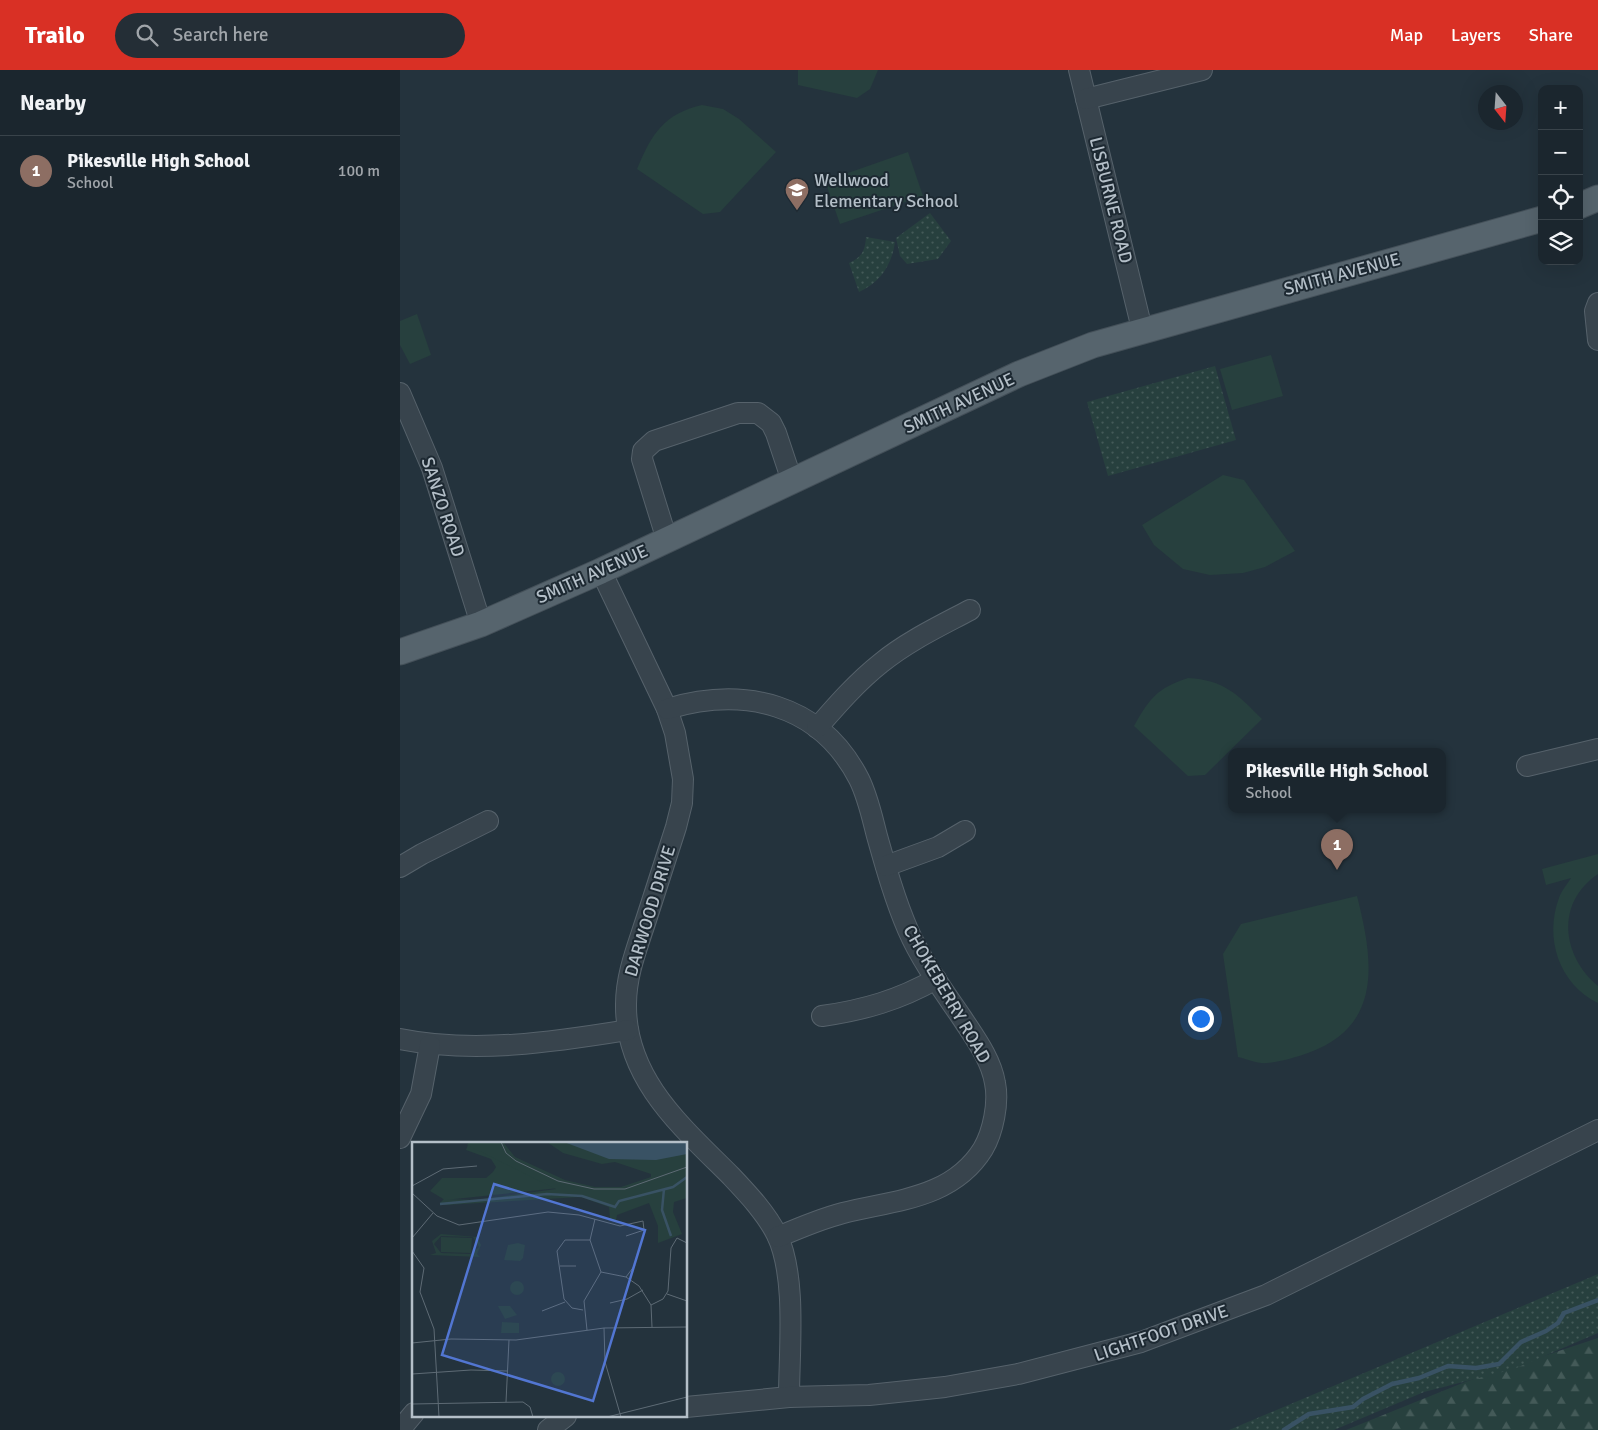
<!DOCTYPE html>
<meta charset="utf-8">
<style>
body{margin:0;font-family:Signika,sans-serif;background:#242e36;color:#f1f3f6}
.controls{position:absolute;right:15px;top:15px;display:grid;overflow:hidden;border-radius:10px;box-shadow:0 5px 20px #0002}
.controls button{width:45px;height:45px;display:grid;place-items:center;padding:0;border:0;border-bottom:1px solid #39434a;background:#1b262e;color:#f1f3f6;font:25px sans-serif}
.compass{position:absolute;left:1078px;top:15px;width:45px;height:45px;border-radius:50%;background:#1b262e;box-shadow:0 5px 20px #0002;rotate:163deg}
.you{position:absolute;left:800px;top:948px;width:18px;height:18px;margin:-12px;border:4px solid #fff;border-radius:50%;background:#1a73e8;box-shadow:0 0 0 8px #1a73e833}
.badge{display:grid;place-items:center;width:32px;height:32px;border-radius:50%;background:#d93025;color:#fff;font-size:16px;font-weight:700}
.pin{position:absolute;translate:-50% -41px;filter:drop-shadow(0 1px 2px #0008)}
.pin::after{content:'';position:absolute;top:26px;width:18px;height:15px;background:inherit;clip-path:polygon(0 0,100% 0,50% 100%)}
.popup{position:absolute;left:828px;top:678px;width:218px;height:65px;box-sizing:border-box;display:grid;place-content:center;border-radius:10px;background:#1b262e;filter:drop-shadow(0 1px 4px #0005);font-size:16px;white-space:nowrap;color:#a0a5aa}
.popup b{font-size:19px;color:#f1f3f6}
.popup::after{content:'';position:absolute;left:50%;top:100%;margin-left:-10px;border:10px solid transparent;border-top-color:#1b262e}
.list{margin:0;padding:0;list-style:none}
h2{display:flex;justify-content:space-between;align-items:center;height:65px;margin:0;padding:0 20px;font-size:21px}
h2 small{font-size:16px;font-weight:400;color:#a0a5aa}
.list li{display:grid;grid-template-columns:32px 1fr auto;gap:15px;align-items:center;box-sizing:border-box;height:70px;padding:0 20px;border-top:1px solid #39434a}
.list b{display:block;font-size:19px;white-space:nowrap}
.list p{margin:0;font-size:16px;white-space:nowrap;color:#a0a5aa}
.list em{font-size:16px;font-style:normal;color:#a0a5aa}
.icon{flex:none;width:28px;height:28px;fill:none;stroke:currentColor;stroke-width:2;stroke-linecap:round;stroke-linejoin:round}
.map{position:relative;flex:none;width:1198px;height:1360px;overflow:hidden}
header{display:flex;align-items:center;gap:30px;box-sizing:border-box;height:70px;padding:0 25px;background:#d93025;color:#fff}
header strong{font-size:24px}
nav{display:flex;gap:28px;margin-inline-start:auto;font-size:18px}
.search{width:350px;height:45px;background:#242e36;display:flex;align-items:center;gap:12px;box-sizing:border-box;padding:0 18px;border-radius:28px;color:#a0a5aa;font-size:19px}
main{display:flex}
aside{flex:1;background:#1b262e}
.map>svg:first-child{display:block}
</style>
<header>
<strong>Trailo</strong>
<div class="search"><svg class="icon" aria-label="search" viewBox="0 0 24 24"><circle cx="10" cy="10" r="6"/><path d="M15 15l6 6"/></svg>Search here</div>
<nav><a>Map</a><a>Layers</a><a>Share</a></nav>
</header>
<main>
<aside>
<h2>Nearby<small></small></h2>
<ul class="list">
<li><span class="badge" style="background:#8d6e63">1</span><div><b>Pikesville High School</b><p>School</p></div><em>100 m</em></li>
</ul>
</aside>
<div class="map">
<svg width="1198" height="1360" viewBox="0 0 1198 1360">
<defs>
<pattern id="forest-firs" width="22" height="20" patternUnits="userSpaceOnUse" patternTransform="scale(1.25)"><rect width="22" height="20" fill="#27403e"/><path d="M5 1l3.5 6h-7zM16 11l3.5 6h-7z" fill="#445a58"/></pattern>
<pattern id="park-dots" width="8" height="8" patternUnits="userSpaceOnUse" patternTransform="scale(1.25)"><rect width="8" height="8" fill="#27403e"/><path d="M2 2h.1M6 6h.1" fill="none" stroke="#445a58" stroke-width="1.8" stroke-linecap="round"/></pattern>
</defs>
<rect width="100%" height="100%" fill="#24333d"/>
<g fill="#27403e">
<polygon points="398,0 478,0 470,19 457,28 398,15"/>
<path d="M302 35 323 39 339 49 376 82 320 142 303 144 237 99C252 63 264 44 302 35Z"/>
<polygon points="508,82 523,126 440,154 425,111"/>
<polygon points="17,244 31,285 10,294 0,275 0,251"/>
<polygon points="871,285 883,326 832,340 820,299"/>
<polygon points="823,405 844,410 895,481 865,497 843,503 810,505 783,499 754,475 742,455"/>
<path d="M788 608C824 610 837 624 862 649L805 705 788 706 734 656C750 628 756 619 788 608Z"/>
<path d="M1198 784V804C1155 833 1162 886 1198 916V933C1159 914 1144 868 1159 828 1161 821 1167 815 1171 808L1146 815 1142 799Z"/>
<path d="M957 826C973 889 984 956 908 983 896 987 881 992 867 993 858 994 847 989 838 987L823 884 841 854Z"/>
</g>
<polygon fill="url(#forest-firs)" points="1198,1268 1198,1360 946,1360 1065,1312"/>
<g fill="url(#park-dots)">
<polygon points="530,143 551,171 538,189 507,194 500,186 496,168"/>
<path d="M466 167 495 172C492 194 481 212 459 222L449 193C462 187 465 181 466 167Z"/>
<polygon points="815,296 836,370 708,406 687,332"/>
<polygon points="1198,1204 1198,1263 1114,1299 1024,1322 934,1360 829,1360"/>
</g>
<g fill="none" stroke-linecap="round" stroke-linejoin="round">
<polyline stroke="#395264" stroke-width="4.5" points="884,1360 909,1344 953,1337 963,1329 992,1314 1019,1308 1048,1296 1076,1298 1099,1294 1121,1272 1146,1261 1158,1253 1164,1243 1198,1230"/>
<defs>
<g id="minor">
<polyline points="679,0 742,259"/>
<polyline points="686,29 802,0"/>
<polyline points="1198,233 1195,241 1198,270"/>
<polyline points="0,323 32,398 81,554"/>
<polyline points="267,470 242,389 243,381 254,371 338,343 358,343 371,353 376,363 392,411"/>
<path d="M201 501 267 639 275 663 283 709 282 733 276 757C266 788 256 819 246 850 237 878 226 905 226 934 225 1009 282 1057 331 1106 348 1124 366 1143 377 1165 397 1207 389 1281 389 1327"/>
<path d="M267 639C344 616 420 633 459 709 468 727 472 747 477 766 486 798 495 830 508 860 522 892 543 920 562 948 575 968 591 989 595 1013 599 1033 593 1062 583 1079 552 1129 494 1130 443 1143 420 1149 399 1158 378 1167"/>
<path d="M417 658C437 635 457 612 481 593 508 571 540 556 570 540"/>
<polyline points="1127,696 1198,679"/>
<polyline points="486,796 538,777 565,761"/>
<polyline points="0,797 22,784 88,751"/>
<path d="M422 946C464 940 499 930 536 909"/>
<path d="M0 969C74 984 154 972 228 960"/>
<polyline points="0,1068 21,1024 30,975"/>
<polyline points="286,1337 389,1327 469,1325 545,1317 618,1304 741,1272 866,1225 1198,1060"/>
<polyline points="3,1360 4,1355 14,1343"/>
<polyline points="148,1360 166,1346"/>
</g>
<g id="major">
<polyline points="1179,136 1198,128"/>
<polyline points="0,582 81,554 201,501 619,304 693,275 1142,149"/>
</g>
</defs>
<use href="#minor" stroke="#56626b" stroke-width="22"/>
<use href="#major" stroke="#445059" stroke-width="27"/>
<use href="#minor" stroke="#38444d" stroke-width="20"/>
<use href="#major" stroke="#56646d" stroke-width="25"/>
</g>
<defs>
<symbol id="school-pin" viewBox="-11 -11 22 30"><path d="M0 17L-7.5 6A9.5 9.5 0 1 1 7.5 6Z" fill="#8d6e63" stroke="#1d2932"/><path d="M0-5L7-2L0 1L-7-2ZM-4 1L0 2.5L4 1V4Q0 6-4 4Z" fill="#fff"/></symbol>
</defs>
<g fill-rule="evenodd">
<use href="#school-pin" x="383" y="106" width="28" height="38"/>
</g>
<g text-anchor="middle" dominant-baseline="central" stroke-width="4" stroke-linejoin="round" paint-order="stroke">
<g font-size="18" fill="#b4bfc8" stroke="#1d2932" text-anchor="start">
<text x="414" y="110">Wellwood<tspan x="414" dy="21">Elementary School</tspan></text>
</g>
<g font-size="18" fill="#b4bfc8" stroke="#1d2932">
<text transform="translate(711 130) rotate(76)">LISBURNE ROAD</text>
<text transform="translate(942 204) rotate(-15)">SMITH AVENUE</text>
<text transform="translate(559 333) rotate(-25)">SMITH AVENUE</text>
<text transform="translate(43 437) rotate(72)">SANZO ROAD</text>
<text transform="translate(192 504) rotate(-24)">SMITH AVENUE</text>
<text transform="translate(250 841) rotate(-73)">DARWOOD DRIVE</text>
<text transform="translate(547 924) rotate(60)">CHOKEBERRY ROAD</text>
<text transform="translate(761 1263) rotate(-19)">LIGHTFOOT DRIVE</text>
</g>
</g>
<g transform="translate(12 1072)">
<rect width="275" height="275" fill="#24333d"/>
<path d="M29 92 65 95 69 103 65 112 68 115 18 113 24 111 20 99ZM29 94 61 95 67 105 59 112 29 111 22 102ZM29 95 60 96 59 111 29 110ZM106 101 113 103 111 116 108 119 92 118 96 103ZM98 146a7 7 0 1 1 14 0a7 7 0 1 1-14 0ZM86 164H98L105 173 93 177ZM139 237a7 7 0 1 1 14 0a7 7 0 1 1-14 0Z" fill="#27403e" fill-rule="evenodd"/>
<path d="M57 0 83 3 147 46 33 58 18 49 30 36H74L81 30 84 25 79 17 54 8Z" fill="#27403e"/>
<path d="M57 0H91L103 15 153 38 183 45H209L239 35V32L203 20 190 22 151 11 135 0H275V56L262 60 261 70 270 92 246 101V84L237 61 205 73 204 79 198 77 197 65 169 55 34 63 28 61 32 57 64 58 144 47 55 3ZM90 180 107 181V191H89Z" fill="#27403e"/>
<path d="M152 0H275V12L244 18 197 17Z" fill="#395264"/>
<path fill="none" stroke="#395264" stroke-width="2.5" d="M252 47 250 68 259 94M28 62 135 52 170 54 203 65 207 59 261 45 275 35"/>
<path fill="none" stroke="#5e6b75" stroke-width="1" d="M89 0 94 11 104 19 146 39 182 47H213L275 25M0 44 31 27 65 24M0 51 25 74 47 83 136 70 167 73 208 84 231 79 232 88 214 94M0 96 21 71M0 109 12 126 8 150 22 187 27 275M148 124H164M189 130 214 135 227 144 239 163 240 185M214 135 223 123M255 152 275 159M198 161 215 157 231 148M239 163 251 157 256 149 259 106 265 96 275 101M171 168 160 166 152 157 145 109 153 98H178M130 169 153 160M192 186 193 220 209 275M175 188 172 159 189 130 178 98 183 77M0 201 39 197 104 198 192 186 275 185M0 232 59 228 95 229M94 260 97 198M0 262 111 260 118 265 121 275M195 275 275 255"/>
<path fill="#5276d2" fill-opacity="0.15" stroke="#5276d2" stroke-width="2.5" d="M82 42 233 88 181 259 30 213Z"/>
<rect width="275" height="275" fill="none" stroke="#b4bfc8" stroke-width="2.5"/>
</g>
</svg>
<div class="controls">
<button>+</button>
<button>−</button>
<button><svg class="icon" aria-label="locate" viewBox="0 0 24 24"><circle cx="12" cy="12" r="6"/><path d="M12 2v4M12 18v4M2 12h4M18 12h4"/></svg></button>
<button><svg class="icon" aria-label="layers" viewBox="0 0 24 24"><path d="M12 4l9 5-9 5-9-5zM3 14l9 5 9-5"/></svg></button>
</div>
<svg class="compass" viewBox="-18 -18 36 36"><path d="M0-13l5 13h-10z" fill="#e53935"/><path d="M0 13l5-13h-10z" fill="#a0a5aa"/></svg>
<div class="you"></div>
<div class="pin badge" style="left:937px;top:800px;background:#8d6e63">1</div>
<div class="popup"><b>Pikesville High School</b>School</div>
</div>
</main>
